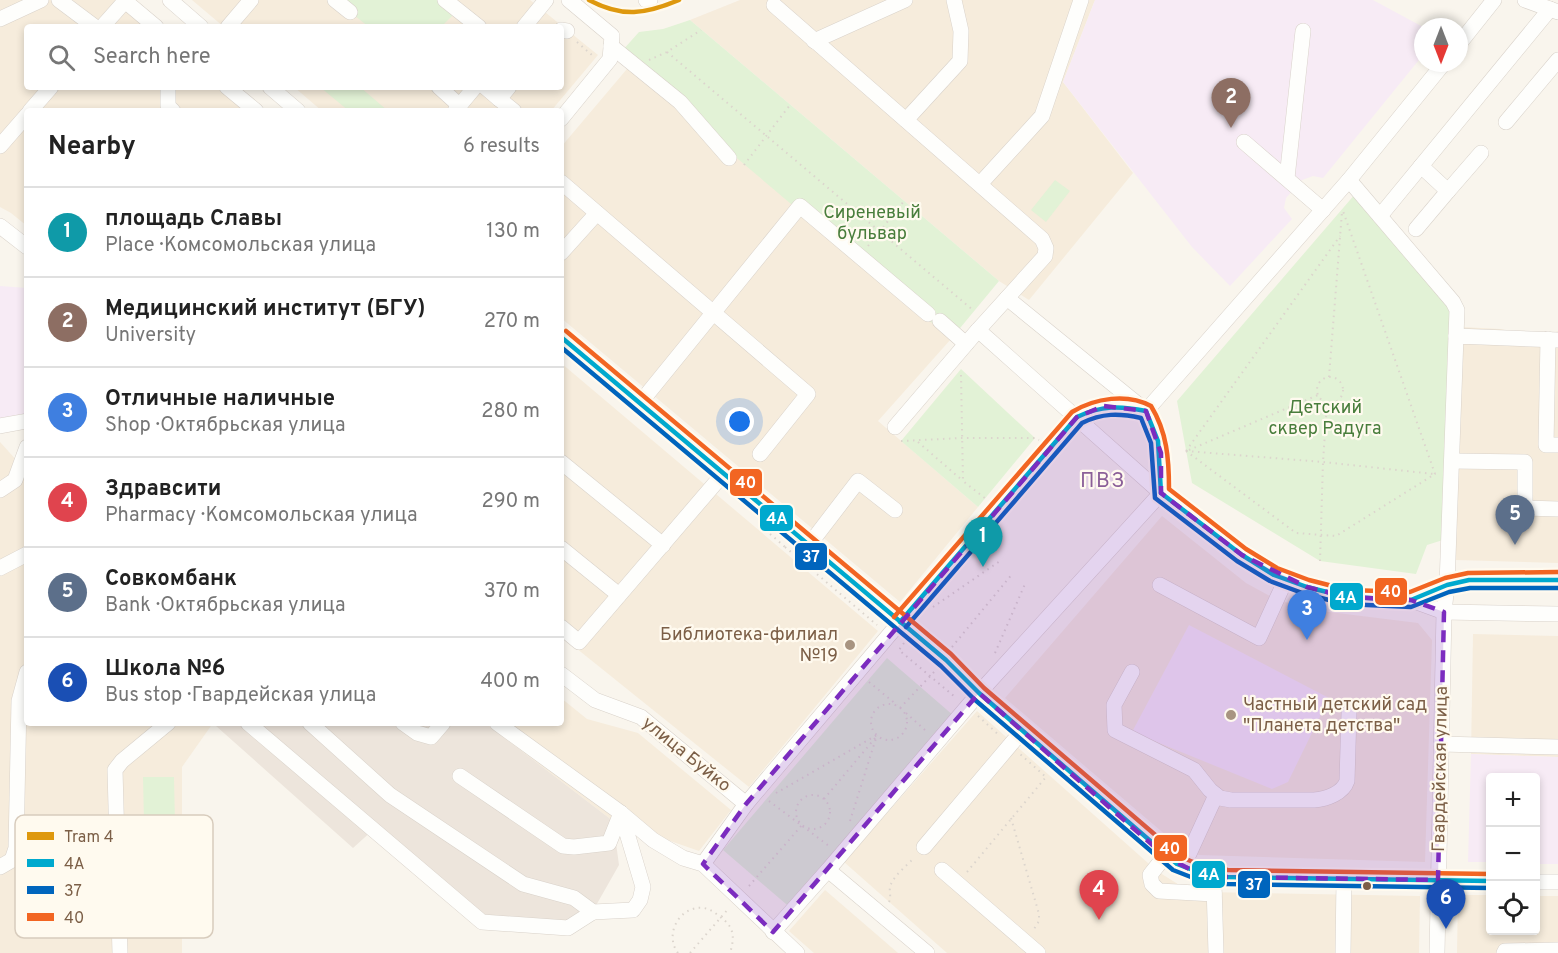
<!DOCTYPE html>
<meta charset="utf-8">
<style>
body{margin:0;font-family:Overpass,sans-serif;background:#f6f6f6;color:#222}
.controls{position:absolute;right:18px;bottom:18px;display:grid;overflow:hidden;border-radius:6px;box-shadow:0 3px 9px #0003}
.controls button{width:54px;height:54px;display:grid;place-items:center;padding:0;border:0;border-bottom:2px solid #e0e0e0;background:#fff;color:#222;font:30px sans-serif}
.compass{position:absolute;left:1414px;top:18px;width:54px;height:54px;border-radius:50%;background:#fff;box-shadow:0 3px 9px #0003;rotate:180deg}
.you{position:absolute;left:740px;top:422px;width:21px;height:21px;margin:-15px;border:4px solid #fff;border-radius:50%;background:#1a73e8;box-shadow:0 0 0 9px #1a73e833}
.badge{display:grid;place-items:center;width:39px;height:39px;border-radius:50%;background:#1a73e8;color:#fff;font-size:20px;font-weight:700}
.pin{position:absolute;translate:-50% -50px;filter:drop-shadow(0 2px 3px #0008)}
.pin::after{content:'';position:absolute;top:32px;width:21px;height:18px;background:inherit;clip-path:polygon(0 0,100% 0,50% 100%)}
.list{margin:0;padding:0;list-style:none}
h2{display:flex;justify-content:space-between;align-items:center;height:78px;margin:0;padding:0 24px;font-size:26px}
h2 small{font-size:20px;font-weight:400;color:#767676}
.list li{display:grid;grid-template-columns:39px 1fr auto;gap:18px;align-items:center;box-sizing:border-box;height:90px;padding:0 24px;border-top:2px solid #e0e0e0}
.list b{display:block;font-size:22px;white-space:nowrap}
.list p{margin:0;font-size:20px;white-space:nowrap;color:#767676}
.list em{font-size:20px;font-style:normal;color:#767676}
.icon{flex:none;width:33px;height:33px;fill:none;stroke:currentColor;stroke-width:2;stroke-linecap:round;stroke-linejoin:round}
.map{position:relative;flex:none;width:1558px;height:953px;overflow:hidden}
.search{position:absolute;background:#fff;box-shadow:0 3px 9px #0003;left:24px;top:24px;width:540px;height:66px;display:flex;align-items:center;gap:15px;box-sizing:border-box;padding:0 21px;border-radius:6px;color:#767676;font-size:22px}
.panel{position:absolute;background:#fff;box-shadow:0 3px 9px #0003;left:24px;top:108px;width:540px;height:618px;border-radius:6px}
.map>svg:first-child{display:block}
</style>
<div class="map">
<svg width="1558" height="953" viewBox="0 0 1558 953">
<rect width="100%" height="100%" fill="#f9f5ed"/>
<g fill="#f6ecdc">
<polygon points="0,0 136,0 167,27 27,27 27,87 237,87 265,111 27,111 27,226 11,213 0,207"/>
<polygon points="192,0 530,0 598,55 551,111 322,111 294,87 561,87 561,27 224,27"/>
<polygon points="740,0 1095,0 1063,82 1133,173 1029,300 999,281 690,20"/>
<polygon points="632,63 951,339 878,421 978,507 900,602 561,318 561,147"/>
<polygon points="1462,327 1500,329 1543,338 1558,331 1558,563 1455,560"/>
<polygon points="561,363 878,631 749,787 561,636"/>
<polygon points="0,442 27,472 27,723 213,723 182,767 182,953 0,953"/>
<polygon points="1162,516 1246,583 1275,599 1313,610 1418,623 1432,640 1425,862 1199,855 1174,842 1005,698"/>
<polygon points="1473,634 1558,636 1558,757 1471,754"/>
<polygon points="561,698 587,719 638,733 731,810 699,851 613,821 485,723 561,723"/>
<polygon points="977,711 1157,871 1181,886 1205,892 1420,896 1419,953 947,953 844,862"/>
<polygon points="825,890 898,953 814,953 789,931"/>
<polygon points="1458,895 1490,895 1490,930 1536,930 1536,896 1558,896 1558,953 1457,953"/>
</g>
<polygon fill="#ede5dc" points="218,723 485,723 613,821 619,865 586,923 481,924 374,829 353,848 216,726"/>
<g fill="#f7ebf5">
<polygon points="1095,0 1373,0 1423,27 1417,38 1423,55 1323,178 1313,176 1302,180 1286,198 1284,208 1292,219 1230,286 1192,247 1063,82"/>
<polygon points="0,286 27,288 27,414 0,420"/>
<polygon points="1189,625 1329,698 1288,782 1272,789 1132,732"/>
<polygon points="1471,754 1558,757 1558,864 1536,864 1536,778 1490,778 1490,862 1468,862"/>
</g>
<g fill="#e2f2d6">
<polygon points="335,0 444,0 457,11 441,27 369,27"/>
<polygon points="690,20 999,281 951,339 649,84 622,51 639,32 663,29"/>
<polygon points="320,87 360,87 388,111 349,111"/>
<polygon points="1055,180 1070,191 1046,222 1031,210"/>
<polygon points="1356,193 1453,305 1446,539 1427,545 1416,574 1320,561 1192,483 1177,401"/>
<polygon points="961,369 1035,438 978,507 901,441"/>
<polygon points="887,658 954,716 793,910 723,850"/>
<polygon points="143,777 174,777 176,871 145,871"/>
</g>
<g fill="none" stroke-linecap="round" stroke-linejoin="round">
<defs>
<g id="minor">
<polyline points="59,0 95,27"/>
<polyline points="170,0 201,27"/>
<polyline points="335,0 350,12"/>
<polyline points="445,0 479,27"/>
<polyline points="646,0 650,0"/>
<polyline points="1525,0 1558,12"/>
<polyline points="125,1 156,27"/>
<polyline points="774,5 1042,239 1046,248 1045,256 978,330 1161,493 1242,555 1274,575 1307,587 1347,597 1411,600 1444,612 1558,614"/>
<polyline points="0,19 41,0"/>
<polyline points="102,27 126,0"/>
<polyline points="228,27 251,0"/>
<polyline points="524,27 546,0"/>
<polyline points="561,30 567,31"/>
<polyline points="814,41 905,0"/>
<polyline points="1459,44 1494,0"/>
<polyline points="611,46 680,102 729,158"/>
<polyline points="168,87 168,106 173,111"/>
<polyline points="227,87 256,111"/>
<polyline points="270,87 298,111"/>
<polyline points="439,87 460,106"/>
<polyline points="485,87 499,99"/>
<polyline points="509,87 499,99 514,111"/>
<polyline points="30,111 51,87"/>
<polyline points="455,111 475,87"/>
<polyline points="561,119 610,59 612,36 569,0"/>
<polyline points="906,120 960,61 961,31 954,0"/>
<polyline points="1506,122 1558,60"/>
<polyline points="1244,142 1323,210"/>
<polyline points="0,146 27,115"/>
<polyline points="1287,178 1303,31"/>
<polyline points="1349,180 1453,302 1457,310 1456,336"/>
<polyline points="561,182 808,394 760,454"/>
<polyline points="980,184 1042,116 1081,0"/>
<polyline points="1448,191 1481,153"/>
<polyline points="1380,216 1550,9"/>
<polyline points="0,226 27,247"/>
<polyline points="1416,229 1448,191 1421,166"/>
<polyline points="561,253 597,213"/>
<polyline points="940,321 966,344"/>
<polyline points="561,337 946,660 979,693 1177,864 1203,874 1227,877 1490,881"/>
<polyline points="1548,339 1546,445 1558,445"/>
<polyline points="640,403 800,206 928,314"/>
<polyline points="1146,411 1349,180 1444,63"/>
<polyline points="0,426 27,421"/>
<polyline points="895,427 978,330"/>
<polyline points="1452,461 1525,462 1525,508 1558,509"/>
<polyline points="561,462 663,545"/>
<polyline points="0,490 15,480 27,447"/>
<polyline points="809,545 858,481 895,510"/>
<polyline points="561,548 619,595"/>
<polyline points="0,568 27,554"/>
<polyline points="1160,585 1259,638 1286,579"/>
<polyline points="1411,600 1447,585 1469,580 1558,580"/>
<polyline points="561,627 579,642 724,473"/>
<path d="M1132 672 1114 705 1115 730 1194 770 1210 790 1220 798 1231 800H1314C1327 799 1343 793 1347 781L1349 713"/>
<polyline points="561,674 595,700 641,717 746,804 703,864"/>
<polyline points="248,723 482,922 568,928 593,912"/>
<polyline points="310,723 390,795 523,884 574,898 593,912 633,910 640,900 643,887 621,813"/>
<polyline points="403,723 417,733 431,737 443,723"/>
<polyline points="497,723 621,813 653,840 683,858 703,864 797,953"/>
<polyline points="1441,744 1558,747"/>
<polyline points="460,776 563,846 574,847 609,843 621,813"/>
<path d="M746 804 906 615 1077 417C1102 404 1117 404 1143 411"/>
<polyline points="924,847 1022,731"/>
<polyline points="1165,856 1150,875 1152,884 1159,891 1214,894"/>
<polyline points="0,867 12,860 16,848 19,701 27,672"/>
<polyline points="1183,867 1216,795"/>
<path d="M828 870 979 693 1161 493C1161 460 1163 441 1146 411L1007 298"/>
<polyline points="942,870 1038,953"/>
<polyline points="1536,882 1558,882"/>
<polyline points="1214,884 1216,953"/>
<polyline points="773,932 828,870 927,953"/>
<polyline points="120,953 115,770 122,761 168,723"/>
<polyline points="1343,953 1344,879"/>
<polyline points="1437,953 1444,612 1447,585 1456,336 1558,340"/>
<polyline points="1504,953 1505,951 1558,950"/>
</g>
</defs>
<use href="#minor" stroke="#d9d2ca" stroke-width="16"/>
<g stroke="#dcd5cd" stroke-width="2" stroke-dasharray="1.5 4.5" stroke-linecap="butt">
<polyline points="577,42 593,56"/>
<polyline points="667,52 974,311"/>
<polyline points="649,60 667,52 701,30"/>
<polyline points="744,165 790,105"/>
<polyline points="868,246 904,201"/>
<polyline points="961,375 963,481 986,499"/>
<circle cx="1330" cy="390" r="13"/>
<polyline points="1329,377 1342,212"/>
<polyline points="901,441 962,438 1035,438 1039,440"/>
<polyline points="918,442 963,481"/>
<polyline points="1189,450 1318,395"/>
<polyline points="1186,451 1296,533 1336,536 1435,474 1343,211"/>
<polyline points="1186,451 1340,236"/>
<polyline points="1186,451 1323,462 1434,474"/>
<polyline points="761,526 785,547 788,545"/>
<polyline points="785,547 877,625"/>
<polyline points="1320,561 1323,462 1327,403"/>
<polyline points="933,607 1000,561"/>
<polyline points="904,643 899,650 955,697"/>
<polyline points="952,647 1013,573"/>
<polyline points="995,653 1025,584"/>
<polyline points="869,682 897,705"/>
<circle cx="889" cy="722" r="18"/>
<polyline points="900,708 935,671"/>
<polyline points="906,713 926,731"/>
<polyline points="978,716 1000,736"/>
<polyline points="776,793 877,735"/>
<circle cx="813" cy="812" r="17"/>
<polyline points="824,799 876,737"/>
<polyline points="769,801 829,846"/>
<polyline points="1011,818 1039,914 1039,921 1034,929"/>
<polyline points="850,821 877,735"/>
<polyline points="967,872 1046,777 1020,754"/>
<polyline points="749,886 802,825"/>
<path d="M889 902C892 896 888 890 891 884 895 875 907 865 914 858"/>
<path d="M678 953C664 935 679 905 704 908 711 909 718 915 724 920 735 929 734 940 730 953"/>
<polyline points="690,953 729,908"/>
</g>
<use href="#minor" stroke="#fefefc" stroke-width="15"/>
<defs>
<g id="bus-1">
<polyline points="561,337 946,660 979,693 1177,864 1203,874 1227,877 1490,881"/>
<polyline points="1161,493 1242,555 1274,575 1307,587 1347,597 1411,600 1447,585 1469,580 1558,580"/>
<path d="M900 622 1077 417C1101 405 1121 406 1146 411L1158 441 1161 493"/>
</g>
<g id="bus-2">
<polyline points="561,347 941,666 974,699 1173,870 1201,881 1227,884 1490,888"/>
<path d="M906 627 1082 423C1102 413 1119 413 1141 418L1151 443 1155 498 1237 561 1270 581 1305 594 1345 604 1411 607 1449 592 1470 588H1558"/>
</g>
<g id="bus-3">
<polyline points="566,331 951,654 984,688 1181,857 1205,867 1228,870 1490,874"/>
<path d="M894 617 1072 412C1095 398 1127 393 1151 406 1167 432 1169 459 1169 489L1246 549 1277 568 1309 580 1348 590 1410 592 1445 578 1468 573 1558 572"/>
</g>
</defs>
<use href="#bus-1" stroke="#fffaef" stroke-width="9"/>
<use href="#bus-2" stroke="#fffaef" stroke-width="9"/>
<use href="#bus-3" stroke="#fffaef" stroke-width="9"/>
<use href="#bus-1" stroke="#00a9ce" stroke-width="4.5"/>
<use href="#bus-2" stroke="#0065bd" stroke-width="4.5"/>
<use href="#bus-3" stroke="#f26522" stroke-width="4.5"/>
<defs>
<path id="tram-1" d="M589 0C622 18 646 14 679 0"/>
</defs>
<use href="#tram-1" stroke="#fffaef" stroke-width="9"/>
<use href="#tram-1" stroke="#de980e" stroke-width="4.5"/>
</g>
<path fill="#7b2cbf" fill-opacity="0.2" stroke="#7b2cbf" stroke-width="4.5" stroke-dasharray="12 8" stroke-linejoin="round" d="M1104 406 1146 411 1161 453V493L1242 555 1307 587 1347 597 1411 600 1444 612 1438 880 1227 877 1193 871 1165 856 979 693 773 932 703 864 746 804 1077 417Z"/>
<g fill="#a89481" stroke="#fffaef" stroke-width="2">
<circle cx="850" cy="645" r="6"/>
<circle cx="1231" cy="715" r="6"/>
</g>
<circle fill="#7c5f47" stroke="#fffaef" stroke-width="2" cx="1367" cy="886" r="5"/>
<g text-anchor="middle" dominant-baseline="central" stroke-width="4.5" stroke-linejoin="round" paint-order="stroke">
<g font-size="18" fill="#487d3b" stroke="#fffaef">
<text x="872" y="213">Сиреневый<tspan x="872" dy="21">бульвар</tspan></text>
<text x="1325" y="408">Детский<tspan x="1325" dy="21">сквер Радуга</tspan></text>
</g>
<g font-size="18" fill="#7c5f47" stroke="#fffaef" text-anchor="end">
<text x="838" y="635">Библиотека-филиал<tspan x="838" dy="21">№19</tspan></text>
<text x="1243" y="705" text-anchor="start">Частный детский сад<tspan x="1243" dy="21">"Планета детства"</tspan></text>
</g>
<g font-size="18" fill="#7c5f47" stroke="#fffaef">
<text transform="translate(686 755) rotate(39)">улица Буйко</text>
<text transform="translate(1441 769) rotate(-89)">Гвардейская улица</text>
</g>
<g font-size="21" letter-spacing="1.5" fill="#8b5f98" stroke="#fffaef">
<text x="1103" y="481">ПВЗ</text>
</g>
</g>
<rect x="15" y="815" width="198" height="123" rx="9" fill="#fffaef" stroke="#d8ccbd" stroke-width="1.5"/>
<rect x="27" y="832" width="27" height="8" fill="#de980e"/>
<rect x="27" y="859" width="27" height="8" fill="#00a9ce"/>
<rect x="27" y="886" width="27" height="8" fill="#0065bd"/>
<rect x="27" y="913" width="27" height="8" fill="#f26522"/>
<g font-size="16" fill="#7c5f47">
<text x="64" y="842">Tram 4</text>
<text x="64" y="869">4А</text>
<text x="64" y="896">37</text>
<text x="64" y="923">40</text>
</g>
<g stroke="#fffaef" stroke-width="2">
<rect x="729" y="468" width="34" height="29" rx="6" fill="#f26522"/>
<rect x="759" y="504" width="35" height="28" rx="6" fill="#00a9ce"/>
<rect x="794" y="542" width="34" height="29" rx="6" fill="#0065bd"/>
<rect x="1374" y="577" width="34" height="29" rx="6" fill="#f26522"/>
<rect x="1329" y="582" width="35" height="29" rx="6" fill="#00a9ce"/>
<rect x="1153" y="834" width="35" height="28" rx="6" fill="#f26522"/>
<rect x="1191" y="860" width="35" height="29" rx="6" fill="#00a9ce"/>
<rect x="1237" y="870" width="34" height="29" rx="6" fill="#0065bd"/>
</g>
<g font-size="16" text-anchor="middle" font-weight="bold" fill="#fff">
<text x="746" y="488">40</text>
<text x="777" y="524">4А</text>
<text x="811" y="562">37</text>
<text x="1391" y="597">40</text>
<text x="1346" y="603">4А</text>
<text x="1170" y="854">40</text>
<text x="1209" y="880">4А</text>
<text x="1254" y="890">37</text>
</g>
</svg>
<div class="controls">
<button>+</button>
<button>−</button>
<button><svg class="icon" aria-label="locate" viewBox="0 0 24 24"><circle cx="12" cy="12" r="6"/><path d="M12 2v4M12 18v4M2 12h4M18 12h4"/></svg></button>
</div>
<svg class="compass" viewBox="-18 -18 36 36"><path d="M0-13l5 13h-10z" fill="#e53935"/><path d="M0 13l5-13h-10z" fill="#767676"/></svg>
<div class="you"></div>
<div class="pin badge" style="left:983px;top:567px;background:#0f9aa8">1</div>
<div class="pin badge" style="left:1231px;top:128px;background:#8d6e63">2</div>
<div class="pin badge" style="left:1307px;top:640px;background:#3f7fe0">3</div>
<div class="pin badge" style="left:1099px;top:920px;background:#e0444e">4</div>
<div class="pin badge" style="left:1515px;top:545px;background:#5c6f8a">5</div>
<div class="pin badge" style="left:1446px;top:929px;background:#1a4fb4">6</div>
<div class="search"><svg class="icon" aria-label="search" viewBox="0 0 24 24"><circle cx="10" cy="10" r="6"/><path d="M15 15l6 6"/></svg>Search here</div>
<section class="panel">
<h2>Nearby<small>6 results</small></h2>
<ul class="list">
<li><span class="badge" style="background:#0f9aa8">1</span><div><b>площадь Славы</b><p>Place · Комсомольская улица</p></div><em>130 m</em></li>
<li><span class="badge" style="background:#8d6e63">2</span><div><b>Медицинский институт (БГУ)</b><p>University</p></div><em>270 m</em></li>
<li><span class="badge" style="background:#3f7fe0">3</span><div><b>Отличные наличные</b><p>Shop · Октябрьская улица</p></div><em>280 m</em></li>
<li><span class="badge" style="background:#e0444e">4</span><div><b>Здравсити</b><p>Pharmacy · Комсомольская улица</p></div><em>290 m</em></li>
<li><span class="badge" style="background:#5c6f8a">5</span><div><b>Совкомбанк</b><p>Bank · Октябрьская улица</p></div><em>370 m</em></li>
<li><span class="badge" style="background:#1a4fb4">6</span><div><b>Школа №6</b><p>Bus stop · Гвардейская улица</p></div><em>400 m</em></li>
</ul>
</section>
</div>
